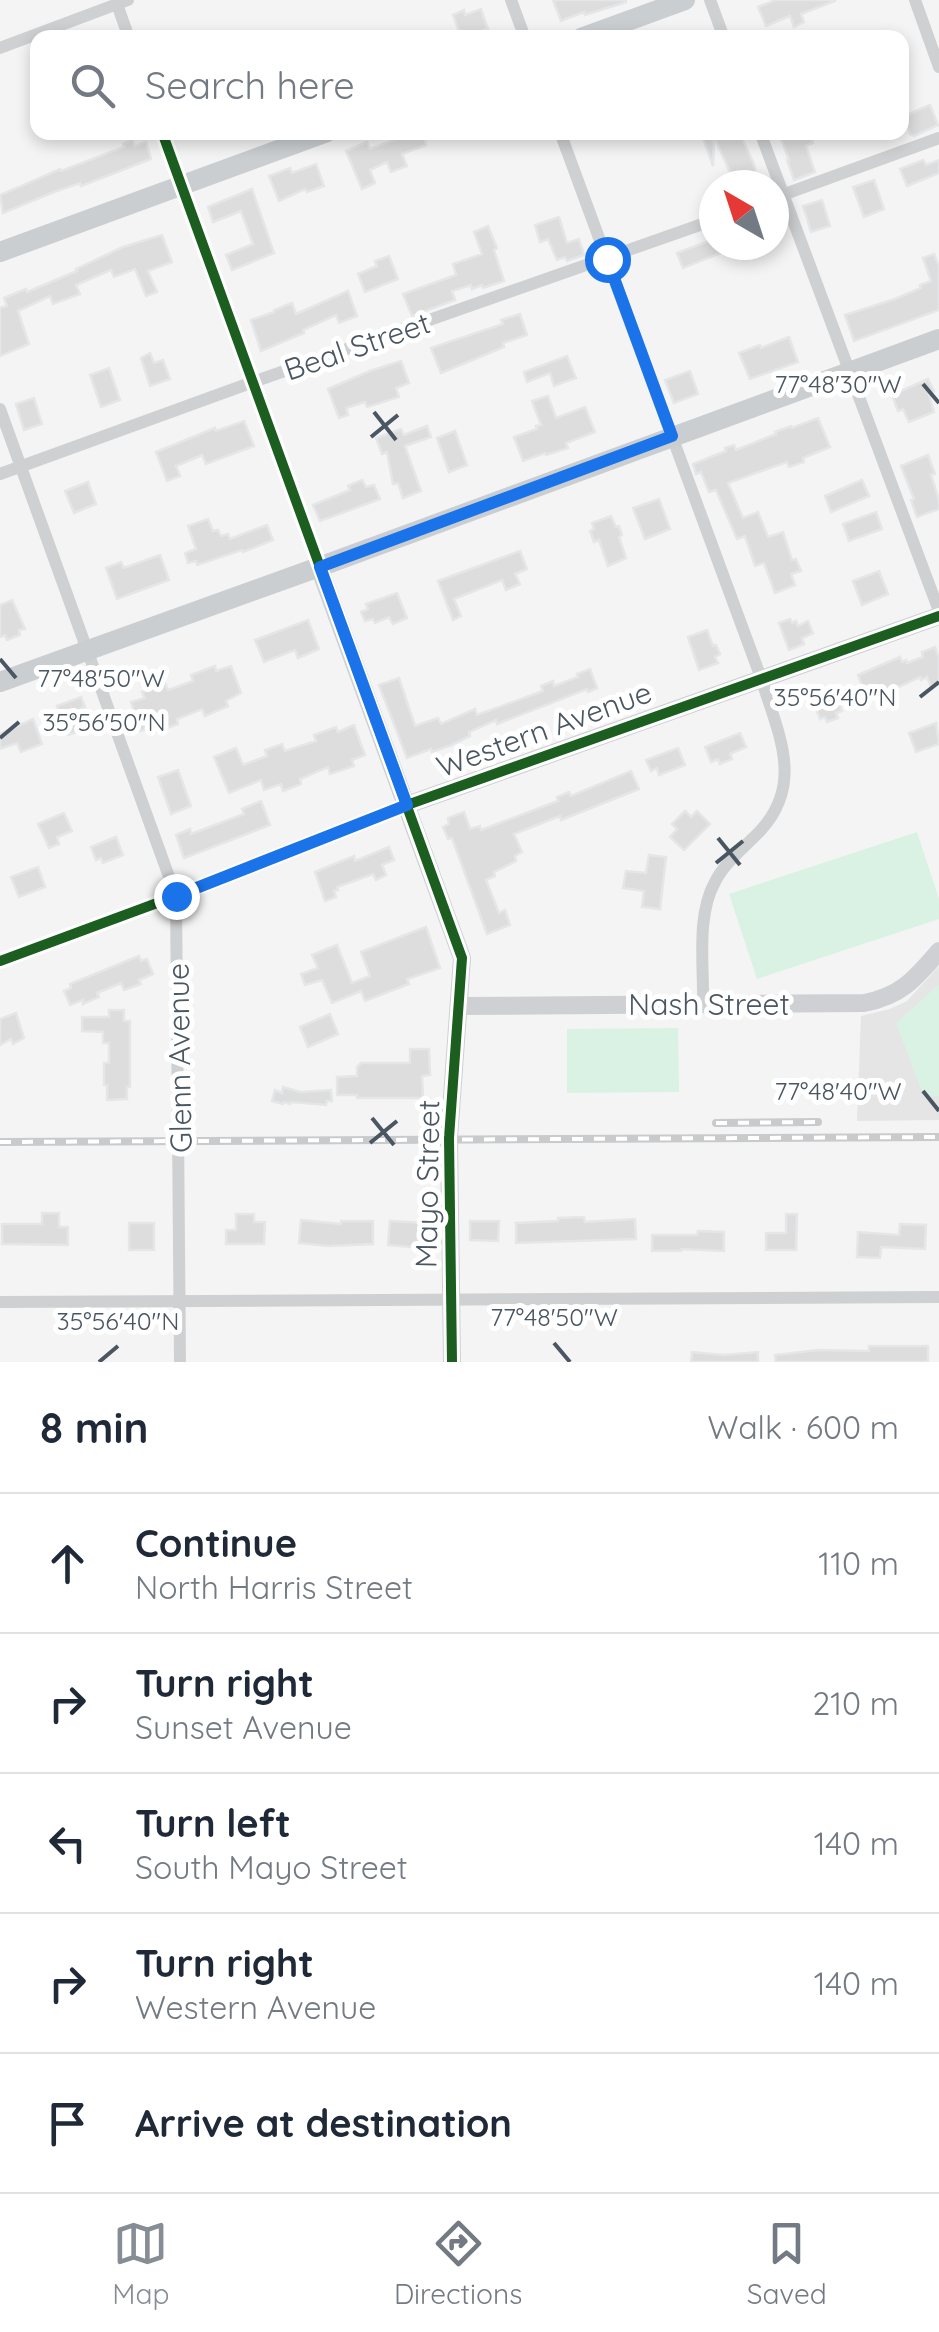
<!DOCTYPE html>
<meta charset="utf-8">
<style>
body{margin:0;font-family:Quicksand,sans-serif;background:#f6f6f7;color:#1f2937}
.compass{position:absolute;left:699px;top:170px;width:90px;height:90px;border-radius:50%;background:#fff;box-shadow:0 5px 15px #0003;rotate:321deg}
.stop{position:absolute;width:30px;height:30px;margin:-22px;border:8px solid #1a73e8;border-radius:50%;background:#fff}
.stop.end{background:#1a73e8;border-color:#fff;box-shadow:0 2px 10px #0008}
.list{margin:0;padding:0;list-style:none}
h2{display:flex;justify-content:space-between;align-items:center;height:130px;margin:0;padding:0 40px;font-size:42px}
h2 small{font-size:32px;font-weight:400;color:#747a83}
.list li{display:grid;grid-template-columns:65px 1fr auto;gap:30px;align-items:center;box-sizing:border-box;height:140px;padding:0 40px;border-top:2px solid #e0e1e3}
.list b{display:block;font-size:38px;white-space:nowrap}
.list p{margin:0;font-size:32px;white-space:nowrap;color:#747a83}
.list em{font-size:32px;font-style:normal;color:#747a83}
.icon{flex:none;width:55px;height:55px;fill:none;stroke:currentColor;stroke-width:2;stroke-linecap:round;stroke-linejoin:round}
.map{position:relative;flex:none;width:939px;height:1362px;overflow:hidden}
.search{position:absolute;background:#fff;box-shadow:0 5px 15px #0003;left:30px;right:30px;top:30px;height:110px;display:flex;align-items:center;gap:25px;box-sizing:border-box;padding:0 35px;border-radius:20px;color:#747a83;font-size:38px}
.sheet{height:830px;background:#fff}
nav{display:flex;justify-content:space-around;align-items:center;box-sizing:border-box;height:140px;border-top:2px solid #e0e1e3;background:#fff;font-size:28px;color:#747a83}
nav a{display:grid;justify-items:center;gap:5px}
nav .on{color:#868d94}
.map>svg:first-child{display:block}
</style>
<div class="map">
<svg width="939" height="1362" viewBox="0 0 939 1362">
<rect width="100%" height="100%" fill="#f4f4f4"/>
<polygon fill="#e6e5e6" points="939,966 939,1120 857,1121 861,1016 890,1009 907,1001"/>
<g fill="#d9f2e3">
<polygon points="917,832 939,899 939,919 757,979 729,894"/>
<polygon points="939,984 939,1096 924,1097 896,1023"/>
<polygon points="678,1028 679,1092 567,1093 567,1029"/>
</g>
<g fill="#ddddde" stroke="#e5e6e7" stroke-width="2.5">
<polygon points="553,0 626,0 626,2 585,15 584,12 561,21"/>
<polygon points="776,0 835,0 835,1 801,14 804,22 794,27 790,16 766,26 758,7"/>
<polygon points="481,9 488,29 461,37 453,15 464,10 465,15"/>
<polygon points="930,105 938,125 914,136 910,134 904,116"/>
<polygon points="402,132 422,132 426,145 402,154 407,166 391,172 387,162 370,170 375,183 362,189 346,151 367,142 370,149 399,138 397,134"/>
<polygon points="709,132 739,132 753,162 759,185 736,185 714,137 713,166 702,135"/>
<polygon points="788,132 809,132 813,143 806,146 815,172 794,180 787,160 789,160 780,136"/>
<polygon points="132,140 135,146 146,142 151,159 81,186 80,183 54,192 3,213 0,195 60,169 61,171 124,147 123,144"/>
<polygon points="923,160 926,165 939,160 939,173 907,186 900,169"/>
<polygon points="316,164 324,186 307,192 305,189 279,201 269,176 290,168 292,173"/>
<polygon points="874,180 884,209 864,217 853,187"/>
<polygon points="252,189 274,253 232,270 226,255 253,244 241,211 213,222 208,207"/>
<polygon points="822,200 830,226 811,232 803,206"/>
<polygon points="559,217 567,243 579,239 584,255 567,261 565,257 557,260 548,239 540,242 535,225"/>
<polygon points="488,226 497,248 494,250 504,281 483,288 482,285 472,289 471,285 452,291 455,300 412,316 403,294 456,275 453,264 482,254 474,232"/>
<polygon points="162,235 172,262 148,271 157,292 146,296 135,269 114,277 111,270 76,285 80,294 53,304 50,296 18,311 29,344 0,356 0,308 7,306 4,298 26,289 27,292 77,271 76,269 123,247"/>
<polygon points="714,239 714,245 741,245 683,268 677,253"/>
<polygon points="934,254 939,266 939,310 854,341 845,315 895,299 921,288 920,285 931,281 923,258"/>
<polygon points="389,256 398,279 365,292 358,274 377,266 375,261"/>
<polygon points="348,291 357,316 339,323 336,315 303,330 304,333 261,351 251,320 274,312 274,310 292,303 296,314"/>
<polygon points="520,314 527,335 503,343 504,347 441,373 431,348 503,324 501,320"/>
<polygon points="789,337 798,362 750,379 739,353 760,345 761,348"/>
<polygon points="150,353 154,363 163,360 170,379 150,386 141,358"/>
<polygon points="567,356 576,378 554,386 550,373 527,382 524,372"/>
<polygon points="401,361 409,383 396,388 399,397 367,407 365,402 346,408 348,415 339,418 328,389 370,371"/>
<polygon points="109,368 120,400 101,407 90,375"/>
<polygon points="690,371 698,394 674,403 665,380"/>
<polygon points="928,379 934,391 929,394 934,412 909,422 903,409 898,411 892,395"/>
<polygon points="548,396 556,418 585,407 595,432 566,443 568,448 546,455 545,453 523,461 514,437 537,429 536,426 541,425 532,401"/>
<polygon points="34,398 42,424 24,430 16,404"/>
<polygon points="818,418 830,447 803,458 804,462 789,467 787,462 728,483 743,518 758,512 768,537 783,532 792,560 796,559 801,571 791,574 795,585 775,593 764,563 755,566 745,536 737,539 716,490 709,492 701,472 696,474 693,464 726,451 725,448 734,445 736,450 776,434 775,432 791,426 792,428"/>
<polygon points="244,421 254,446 206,464 202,455 176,466 180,476 167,481 156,452 215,428 216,431"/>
<polygon points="427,426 431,437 405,446 421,491 403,498 398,483 393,484 387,452 382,454 376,438 401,429 404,435"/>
<polygon points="455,431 467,465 449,472 437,438"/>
<polygon points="928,455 935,474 931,475 939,500 939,509 917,517 911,500 914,499 901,466"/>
<polygon points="362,480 366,487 374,485 380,499 320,521 313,505 350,490 348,486"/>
<polygon points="862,480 869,496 831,512 825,496"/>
<polygon points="88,482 96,504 74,513 65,491"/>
<polygon points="659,499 670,529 645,539 633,508"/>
<polygon points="876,512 882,529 849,541 843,524"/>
<polygon points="611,516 616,527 619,526 622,535 619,537 626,558 608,566 599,540 594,542 590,531 594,529 592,523"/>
<polygon points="208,519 213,531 218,530 221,536 228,534 230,539 267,525 273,540 243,552 242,550 197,565 196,561 188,563 185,553 196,549 188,526"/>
<polygon points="520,551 527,569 515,574 520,584 506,590 502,580 454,599 461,616 453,620 438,581"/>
<polygon points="160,555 169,580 117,599 106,568 121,562 124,568"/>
<polygon points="879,571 888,594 862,605 853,581"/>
<polygon points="397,593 407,618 393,624 389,617 375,623 373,619 365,621 361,612 368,609 366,604"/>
<polygon points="12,600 25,629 19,630 20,635 7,640 5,635 0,637 0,605"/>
<polygon points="790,619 792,623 796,621 798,626 808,621 813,633 802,638 804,644 789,650 779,623"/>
<polygon points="308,620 319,649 298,658 295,650 264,662 255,640"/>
<polygon points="707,630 713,646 716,645 720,654 715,657 718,663 699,670 688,637"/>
<polygon points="935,647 939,658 939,684 931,687 927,677 921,680 920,677 868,701 858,675 900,657 902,662 906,660 907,663 923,657 922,652"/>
<polygon points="215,666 216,671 231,666 241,693 226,701 228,706 205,716 202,709 177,719 178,724 157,732 155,727 140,731 131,702 145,698 142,692 165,683 168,690 182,685 193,681 191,675"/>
<polygon points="590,669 597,688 588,692 587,689 497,724 496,720 469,732 470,736 449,746 432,752 431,749 407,758 379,685 399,678 415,726 438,718 441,724 475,709 477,715 543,691 541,686 553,681 554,686 578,677 577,674"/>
<polygon points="833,686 842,711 836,713 838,718 827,722 825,717 820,719 811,694"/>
<polygon points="81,697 85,707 81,708 89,728 68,735 57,706"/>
<polygon points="33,719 42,744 21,752 17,743 0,749 0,734"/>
<polygon points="936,723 939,744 916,752 909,733"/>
<polygon points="354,725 365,755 352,760 354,766 330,774 328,767 300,779 301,784 283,791 281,784 264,790 261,780 229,793 214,757 236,748 243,765 267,756 265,750 282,744 285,751 316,741 314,735 336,727 338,732"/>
<polygon points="740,733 746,747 730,754 732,759 720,764 718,759 711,762 705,747"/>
<polygon points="678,748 685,765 659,775 657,768 651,771 646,760"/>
<polygon points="178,770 191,806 171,814 158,777"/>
<polygon points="631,771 639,789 561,820 560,816 514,834 522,852 515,856 516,861 494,872 495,876 486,880 499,913 505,910 510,925 487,934 452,838 448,839 443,827 449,824 448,818 464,812 470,829 480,826 481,830 558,801 557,797 569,792 571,796"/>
<polygon points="261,801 270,825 184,858 176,835 190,829 191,834 244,814 242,809"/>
<polygon points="685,811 691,817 697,811 710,824 684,850 670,837 677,829 672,824"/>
<polygon points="64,813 72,831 57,837 59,844 49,848 38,824"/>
<polygon points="116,837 123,855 103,863 101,858 96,860 91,847"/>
<polygon points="389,847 394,860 382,865 386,875 376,880 373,874 337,887 338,890 334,891 336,897 325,901 315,872 354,856 355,861"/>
<polygon points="649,855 666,857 660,909 642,907 644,891 623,888 626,871 646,873"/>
<polygon points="38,867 45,887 19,897 11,877"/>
<polygon points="426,927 440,968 407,979 409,984 365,1001 361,991 332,1003 322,980 305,985 301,974 318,968 312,955 337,945 352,983 370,976 361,952"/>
<polygon points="139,956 141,961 147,959 153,974 139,980 141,984 124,990 121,983 97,993 99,997 83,1004 83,1000 70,1005 64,991 71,988 70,984"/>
<polygon points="109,1010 124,1010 124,1021 130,1021 130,1087 127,1087 127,1099 107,1100 107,1085 104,1085 104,1063 109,1063 109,1043 103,1043 103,1032 82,1031 82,1017 109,1017"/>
<polygon points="16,1013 24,1038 13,1044 11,1039 0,1045 0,1019"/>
<polygon points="330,1014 338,1034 308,1047 300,1027"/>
<polygon points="410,1049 429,1049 430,1075 422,1076 423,1098 357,1098 357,1095 337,1095 337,1077 357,1076 357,1067 361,1063 410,1063"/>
<polygon points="283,1087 301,1092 331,1090 332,1101 327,1101 326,1105 291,1102 290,1104 284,1102 283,1104 272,1101 275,1090 282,1093"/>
<polygon points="42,1213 59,1213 59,1227 68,1227 68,1245 2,1244 2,1224 42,1224"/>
<polygon points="236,1214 254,1214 254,1222 265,1222 264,1244 226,1244 226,1230 236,1230"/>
<polygon points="786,1214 797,1214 796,1250 766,1250 766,1233 786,1233"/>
<polygon points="584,1217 585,1222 635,1219 636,1239 516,1243 516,1223 558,1221 558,1218"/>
<polygon points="301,1220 341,1224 341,1221 373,1221 373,1244 328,1246 299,1243"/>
<polygon points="390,1221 425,1223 423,1248 388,1245"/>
<polygon points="470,1221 499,1221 498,1241 470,1240"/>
<rect x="129" y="1223" width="25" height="27"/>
<polygon points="900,1224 926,1225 925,1249 881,1247 880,1258 857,1257 858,1232 899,1235"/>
<polygon points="698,1231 724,1232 724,1251 681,1249 681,1251 652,1251 652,1235 697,1235"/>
<polygon points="869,1346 928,1346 928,1362 776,1362 775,1355 818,1350 869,1351"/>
<polygon points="692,1352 723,1355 758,1352 758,1362 691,1362"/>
</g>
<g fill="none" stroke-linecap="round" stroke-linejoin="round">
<g stroke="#ced0d2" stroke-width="12">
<polyline points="511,0 525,38"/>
<polyline points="710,0 724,38"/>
<polyline points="915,0 939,67"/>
<polyline points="117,4 129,38"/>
<polyline points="0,48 128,0"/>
<polyline points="162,132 319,567"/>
<path d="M560 132 761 678C777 731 805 782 761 830 746 846 725 862 715 882 696 916 704 966 703 1004"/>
<polyline points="760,132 939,611"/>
<polyline points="774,198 939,138"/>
<polyline points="0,409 176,896 180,1362"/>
<polyline points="0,474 253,382 714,220"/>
<polyline points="0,961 176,896 407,805"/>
<polyline points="0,1302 939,1297"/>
</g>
<g stroke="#ced0d4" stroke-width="18">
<polyline points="319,567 462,958 449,1138 452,1362"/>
<polyline points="407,805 939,616"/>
<path d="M460 1006 864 1003C901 996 915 979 939 951"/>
</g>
<g stroke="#caced1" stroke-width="20">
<polyline points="581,38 685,0"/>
<polyline points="0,252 327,132"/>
<polyline points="0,682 319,567 939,339"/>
</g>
<defs>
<g id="rail">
<polyline points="716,1123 818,1122"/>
<polyline points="0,1142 939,1137"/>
</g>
</defs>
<use href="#rail" stroke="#c9cacc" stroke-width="8"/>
<use href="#rail" stroke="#fff" stroke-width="4" stroke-dasharray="11" stroke-linecap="butt"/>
<defs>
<g id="cycleway">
<polyline points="162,132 462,958 449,1138 452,1362"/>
<polyline points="0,961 176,896 407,805 939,616"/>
</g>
</defs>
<use href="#cycleway" stroke="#fff" stroke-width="16"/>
<use href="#cycleway" stroke="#1b5e20" stroke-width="10"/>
</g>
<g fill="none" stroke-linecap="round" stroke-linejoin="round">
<polyline stroke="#1a73e8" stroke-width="12" points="176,896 407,805 320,567 672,436 607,259"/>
</g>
<path fill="none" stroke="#4a5661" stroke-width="4" d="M923 384 939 403M374 412 396 440M371 437 398 415M0 659 16 678M920 697 939 682M0 738 19 722M718 838 740 865M716 863 743 841M923 1091 939 1111M372 1118 394 1145M370 1143 397 1121M554 1343 570 1362M99 1362 118 1346"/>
<g text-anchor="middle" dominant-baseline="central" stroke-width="10" stroke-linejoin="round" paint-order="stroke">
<g font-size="30" fill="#4a5661" stroke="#fff">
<text transform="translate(357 346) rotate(-19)">Beal Street</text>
<text transform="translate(544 729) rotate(-20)">Western Avenue</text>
<text x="709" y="1004">Nash Street</text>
<text transform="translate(179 1058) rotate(-91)">Glenn Avenue</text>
<text transform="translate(427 1184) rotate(-89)">Mayo Street</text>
</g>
</g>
<g font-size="25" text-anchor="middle" fill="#4a5661" stroke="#fff" stroke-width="10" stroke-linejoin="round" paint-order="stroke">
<text x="838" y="393">77°48'30"W</text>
<text x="101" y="687">77°48'50"W</text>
<text x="835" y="706">35°56'40"N</text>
<text x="104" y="731">35°56'50"N</text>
<text x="838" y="1100">77°48'40"W</text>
<text x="554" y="1326">77°48'50"W</text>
<text x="118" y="1330">35°56'40"N</text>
</g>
</svg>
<svg class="compass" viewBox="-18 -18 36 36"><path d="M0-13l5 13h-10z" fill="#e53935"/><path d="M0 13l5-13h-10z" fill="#747a83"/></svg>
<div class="stop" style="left:607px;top:259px"></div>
<div class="stop end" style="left:176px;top:896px"></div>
<div class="search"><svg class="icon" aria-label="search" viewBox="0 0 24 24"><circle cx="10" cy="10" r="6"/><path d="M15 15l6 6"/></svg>Search here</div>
</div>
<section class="sheet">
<h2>8 min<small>Walk · 600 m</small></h2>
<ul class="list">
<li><svg class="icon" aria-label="ahead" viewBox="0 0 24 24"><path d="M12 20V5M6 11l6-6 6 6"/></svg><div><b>Continue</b><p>North Harris Street</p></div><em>110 m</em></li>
<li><svg class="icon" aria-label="right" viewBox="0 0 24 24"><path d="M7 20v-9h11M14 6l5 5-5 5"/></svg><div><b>Turn right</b><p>Sunset Avenue</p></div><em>210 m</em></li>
<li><svg class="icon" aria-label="left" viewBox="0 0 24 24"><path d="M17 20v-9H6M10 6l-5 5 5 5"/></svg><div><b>Turn left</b><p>South Mayo Street</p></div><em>140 m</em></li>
<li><svg class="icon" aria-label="right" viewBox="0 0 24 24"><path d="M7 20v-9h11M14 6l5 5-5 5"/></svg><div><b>Turn right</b><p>Western Avenue</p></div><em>140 m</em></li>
<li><svg class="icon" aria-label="arrive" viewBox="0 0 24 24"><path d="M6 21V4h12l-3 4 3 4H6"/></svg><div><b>Arrive at destination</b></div></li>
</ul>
</section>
<nav>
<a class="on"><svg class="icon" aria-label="map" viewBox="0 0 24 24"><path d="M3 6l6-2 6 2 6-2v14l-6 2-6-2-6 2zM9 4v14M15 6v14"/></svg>Map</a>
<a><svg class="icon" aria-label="directions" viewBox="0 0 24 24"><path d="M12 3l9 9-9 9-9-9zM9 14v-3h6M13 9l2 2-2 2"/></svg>Directions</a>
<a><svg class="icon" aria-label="saved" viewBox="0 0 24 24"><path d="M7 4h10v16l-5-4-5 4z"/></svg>Saved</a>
</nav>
